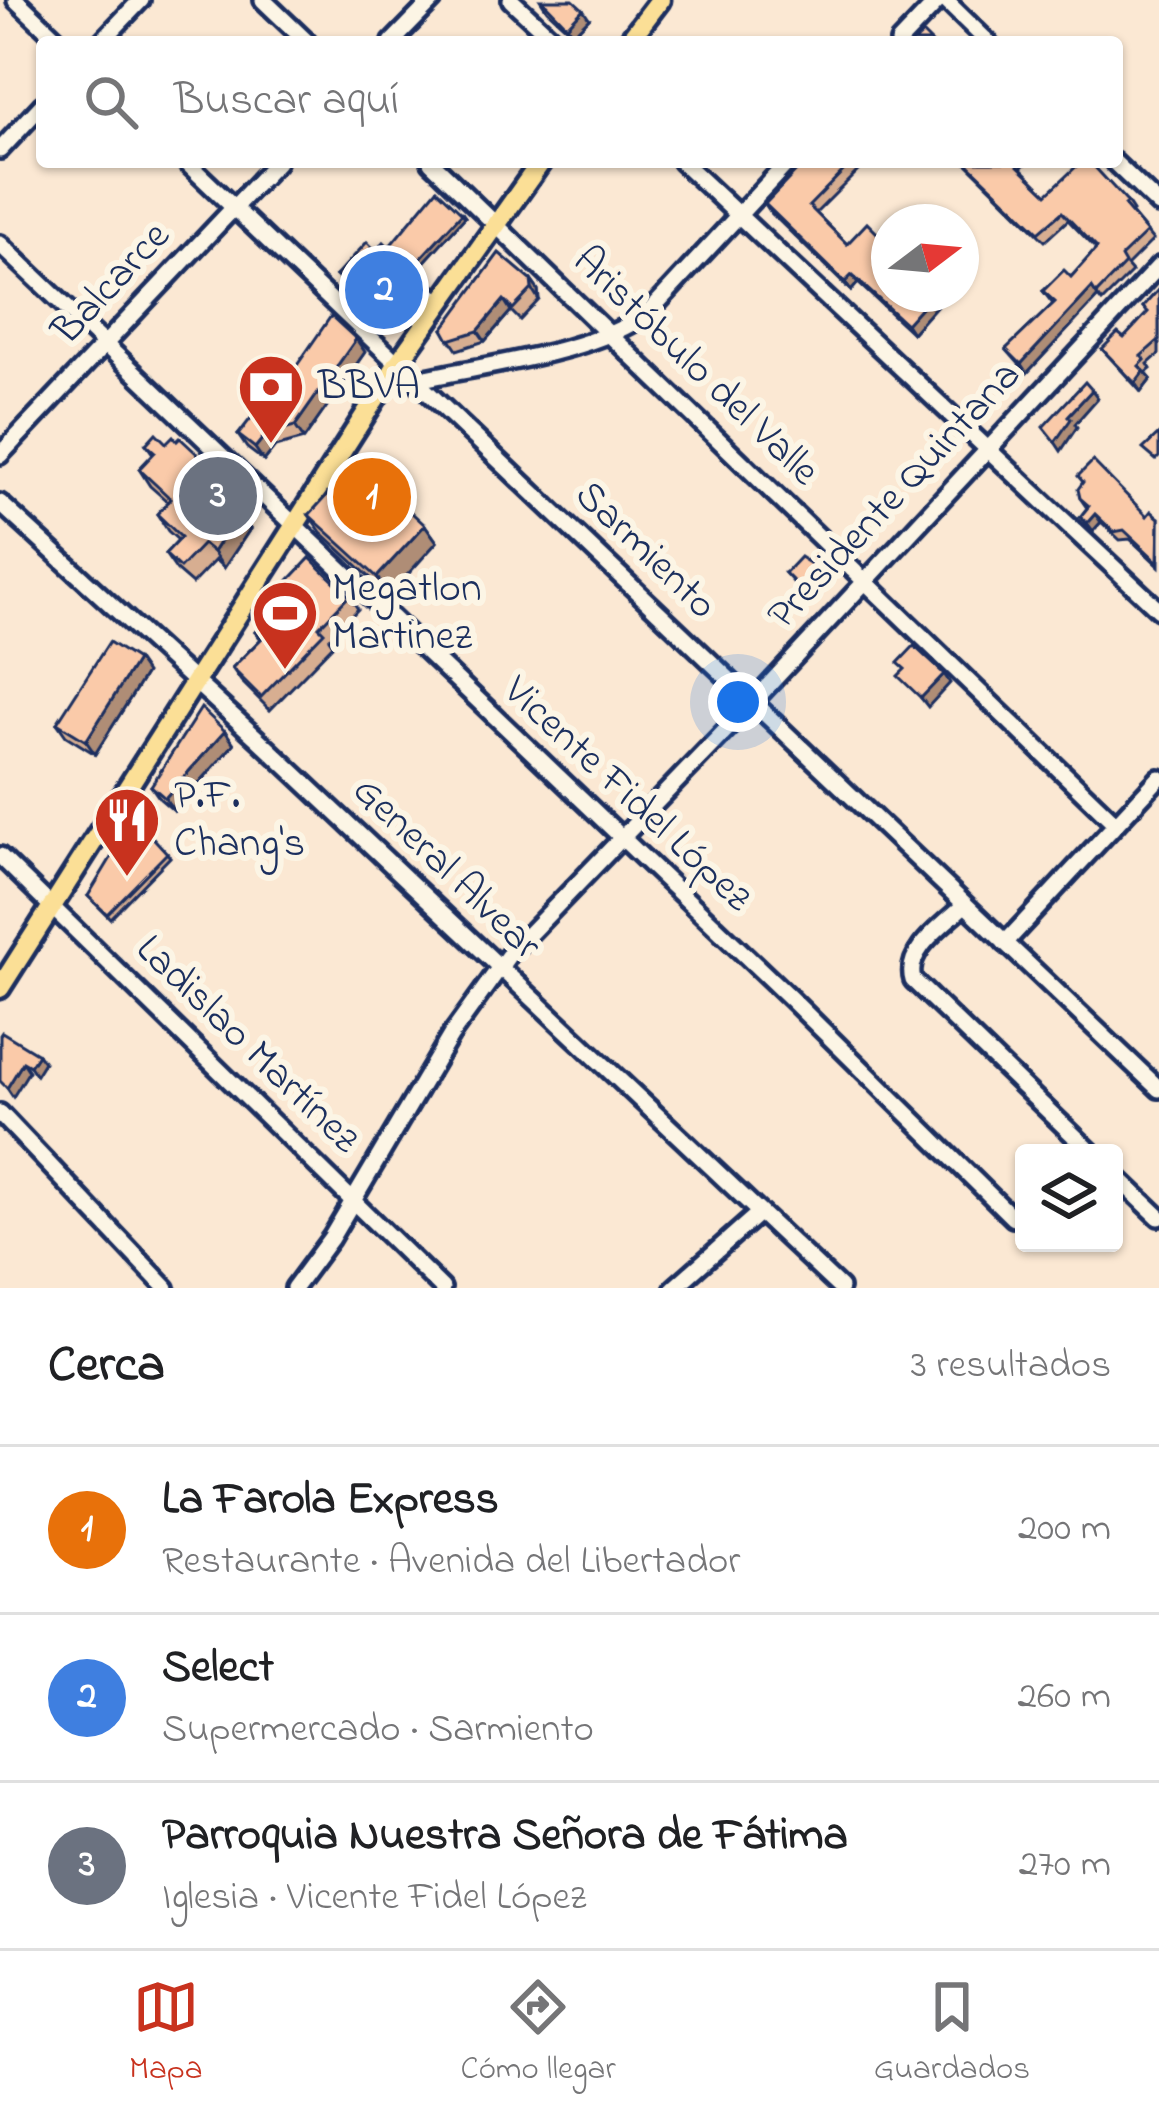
<!DOCTYPE html>
<html lang="es">
<meta charset="utf-8">
<style>
body{margin:0;font-family:"Indie Flower",sans-serif;background:#f6f6f6;color:#202124}
.controls{position:absolute;right:36px;bottom:36px;display:grid;overflow:hidden;border-radius:12px;box-shadow:0 3px 9px #0004}
.controls button{width:108px;height:108px;display:grid;place-items:center;padding:0;border:0;border-bottom:3px solid #e0e0e0;background:#fff;color:#202124;font:60px sans-serif}
.compass{position:absolute;left:871px;top:204px;width:108px;height:108px;border-radius:50%;background:#fff;box-shadow:0 3px 9px #0004;rotate:74deg}
.you{position:absolute;left:738px;top:702px;width:42px;height:42px;margin:-30px;border:9px solid #fff;border-radius:50%;background:#1a73e8;box-shadow:0 0 0 18px #1a73e833}
.badge{display:grid;place-items:center;width:78px;height:78px;border-radius:50%;background:#c8321e;color:#fff;font-size:39px;font-weight:700}
.pin{position:absolute;translate:-50% -50%;border:6px solid #fff;box-shadow:0 3px 12px #0006}
.list{margin:0;padding:0;list-style:none}
h2{display:flex;justify-content:space-between;align-items:center;height:156px;margin:0;padding:0 48px;font-size:51px}
h2 small{font-size:39px;font-weight:400;color:#757577}
.list li{display:grid;grid-template-columns:78px 1fr auto;gap:36px;align-items:center;box-sizing:border-box;height:168px;padding:0 48px;border-top:3px solid #e0e0e0}
.list b{display:block;font-size:45px;white-space:nowrap}
.list p{margin:0;font-size:39px;white-space:nowrap;color:#757577}
.list em{font-size:39px;font-style:normal;color:#757577}
.icon{flex:none;width:66px;height:66px;fill:none;stroke:currentColor;stroke-width:2;stroke-linecap:round;stroke-linejoin:round}
.map{position:relative;flex:none;width:1159px;height:1288px;overflow:hidden}
.search{position:absolute;background:#fff;box-shadow:0 3px 9px #0004;left:36px;right:36px;top:36px;height:132px;display:flex;align-items:center;gap:30px;box-sizing:border-box;padding:0 42px;border-radius:12px;color:#757577;font-size:45px}
.sheet{height:660px;background:#fff}
nav{display:flex;justify-content:space-around;align-items:center;box-sizing:border-box;height:168px;border-top:3px solid #e0e0e0;background:#fff;font-size:33px;color:#757577}
nav a{display:grid;justify-items:center;gap:6px}
nav .on{color:#c8321e}
.map>svg:first-child{display:block}
</style>
<div class="map">
<svg width="1159" height="1288" viewBox="0 0 1159 1288">
<rect width="100%" height="100%" fill="#fbe8d3"/>
<filter id="ink" filterUnits="userSpaceOnUse"><feTurbulence type="fractalNoise" baseFrequency=".00833" numOctaves="2"/><feDisplacementMap in="SourceGraphic" scale="24" xChannelSelector="R" yChannelSelector="G"/><feConvolveMatrix kernelMatrix="1 2 1 2 8 2 1 2 1" color-interpolation-filters="sRGB"/></filter>
<g filter="url(#ink)">
<g fill="none" stroke-linecap="round" stroke-linejoin="round">
<defs>
<g id="minor">
<polyline points="16,0 60,42"/>
<polyline points="263,0 307,42"/>
<polyline points="511,0 556,42"/>
<polyline points="945,0 988,42"/>
<polyline points="101,42 141,0"/>
<polyline points="392,42 433,0"/>
<polyline points="899,42 939,0"/>
<polyline points="0,150 42,105"/>
<polyline points="186,162 1159,1089"/>
<polyline points="431,162 1116,824"/>
<polyline points="682,162 1159,610"/>
<polyline points="1114,162 1159,205"/>
<polyline points="0,244 791,999 1013,1218"/>
<polyline points="420,287 441,303"/>
<polyline points="402,303 428,323"/>
<path d="M417 380C484 365 594 353 648 313L788 162"/>
<polyline points="0,455 277,162"/>
<polyline points="0,503 260,741 840,1288"/>
<polyline points="0,856 442,1288"/>
<path d="M964 905C945 924 904 950 913 980L1092 1153"/>
<polyline points="1005,943 1159,778"/>
<polyline points="0,1113 166,1288"/>
<polyline points="1114,1174 1159,1217"/>
<polyline points="294,1288 331,1238 451,1035 508,956 751,704 1159,266"/>
<polyline points="674,1288 759,1213"/>
</g>
<g id="major">
<polyline points="628,42 660,0"/>
<polyline points="0,988 398,363 541,162"/>
</g>
</defs>
<use href="#minor" stroke="#1b2f5e" stroke-width="24"/>
<use href="#major" stroke="#1b2f5e" stroke-width="27"/>
<use href="#minor" stroke="#fcf5e5" stroke-width="15"/>
<use href="#major" stroke="#fbdf96" stroke-width="18"/>
</g>
<g fill="#d7ae91" stroke="#1b2f5e" stroke-width="3">
<polygon points="541,1 589,18 573,34 547,10"/>
<polygon points="805,162 866,163 816,213 847,244 885,241 889,247 889,252 883,258 889,294 938,304 912,333 858,283 851,291 771,213 765,204"/>
<polygon points="965,162 1027,162 1021,168 1047,194 1127,202 1133,211 1131,213 1153,240 1127,266 1132,272 1102,302 1098,297 1027,373 1006,349 1053,304 1043,291 1071,277 1096,249 1068,220 1045,241"/>
<polygon points="462,213 465,217 408,280 410,294 402,291 393,295 390,303 394,312 384,322 336,276 376,251"/>
<polygon points="531,280 538,290 539,300 520,320 511,311 485,341 457,350 443,329"/>
<polygon points="1159,289 1159,354 1148,364 1151,369 1146,373 1151,379 1141,392 1102,349 1124,338 1148,313 1143,307"/>
<polygon points="365,352 304,439 275,447 264,461 247,448 238,435 269,406"/>
<polygon points="166,443 234,488 224,500 250,529 224,568 215,560 192,584 177,571 165,554 178,540 168,531 157,514 168,502 150,486 139,469 153,454 146,444"/>
<polygon points="1083,482 1147,516 1159,518 1159,566 1130,539 1120,540 1101,522 1093,531 1087,525 1080,517 1087,508 1080,498"/>
<polygon points="309,515 425,525 437,542 389,595 321,532"/>
<polygon points="822,571 828,580 809,600 785,573"/>
<polygon points="276,594 349,596 358,609 329,639 333,645 270,710 241,681 232,668 261,639 255,632 283,603"/>
<polygon points="146,673 95,754 66,736 57,723"/>
<polygon points="225,731 234,744 174,811 160,799 151,786"/>
<polygon points="167,853 170,857 110,918 88,896"/>
</g>
<g fill="#af8d76" stroke="#1b2f5e" stroke-width="3">
<polygon points="583,9 589,18 573,34 567,26"/>
<polygon points="462,213 465,217 408,280 410,294 407,289 405,275"/>
<polygon points="852,275 858,283 851,291 845,282"/>
<polygon points="531,280 538,290 539,300 532,289"/>
<polygon points="1092,288 1098,297 1027,373 1021,364"/>
<polygon points="390,290 393,295 390,303 394,312 384,322 381,318"/>
<polygon points="932,295 938,304 912,333 906,324"/>
<polygon points="504,300 511,311 485,341 478,331"/>
<polygon points="356,339 365,352 304,439 295,426"/>
<polygon points="1144,371 1151,379 1141,392 1135,383"/>
<polygon points="1092,390 1098,398 1075,424 1077,427 1061,451 1055,442 1068,416"/>
<polygon points="266,434 275,447 264,461 255,448"/>
<polygon points="223,472 234,488 221,503 209,486"/>
<polygon points="238,513 250,529 224,568 213,552"/>
<polygon points="1095,514 1101,522 1093,531 1087,523"/>
<polygon points="425,525 437,542 389,595 377,577"/>
<polygon points="137,660 146,673 95,754 86,741"/>
<polygon points="944,674 950,683 928,707 921,698"/>
<polygon points="225,731 234,744 174,811 165,798"/>
<polygon points="38,1054 44,1062 36,1075 30,1066"/>
<polygon points="23,1062 29,1071 13,1097 7,1088"/>
</g>
<g fill="#facaa9" stroke="#1b2f5e" stroke-width="3">
<polygon points="542,0 573,0 583,9 567,26"/>
<polygon points="923,34 931,42 914,42"/>
<polygon points="805,162 852,162 809,206 847,244 867,223 885,241 876,250 889,265 889,294 932,295 906,324 852,275 845,282 765,204"/>
<polygon points="966,162 1014,162 1047,194 1081,162 1090,162 1127,202 1124,205 1147,232 1121,257 1125,264 1096,294 1092,288 1021,364 1006,349 1055,302 1043,291 1064,270 1071,277 1097,248 1062,212 1039,232"/>
<polygon points="437,189 462,213 405,275 407,289 399,287 390,290 387,298 391,307 381,318 336,276 367,242 376,251 384,242 389,247"/>
<polygon points="499,253 531,280 532,289 513,309 504,300 478,331 449,340 443,329"/>
<polygon points="1159,289 1159,340 1141,356 1145,360 1139,366 1144,371 1135,383 1102,349 1118,333 1124,338 1148,312 1143,307"/>
<polygon points="331,316 356,339 295,426 266,434 255,448 238,435 264,401 269,406"/>
<polygon points="1085,382 1092,390 1068,416 1071,419 1055,442 1043,427"/>
<polygon points="156,433 166,443 173,436 177,441 180,438 208,464 211,460 223,472 209,486 238,513 213,552 203,544 180,568 165,554 181,537 157,514 171,499 139,469 155,452 146,444"/>
<polygon points="1159,434 1159,457 1156,460 1143,449"/>
<polygon points="1093,461 1147,516 1151,511 1159,518 1158,562 1124,530 1114,532 1095,514 1087,523 1080,517 1089,506 1080,498 1078,489 1083,482 1078,476"/>
<polygon points="357,462 425,525 377,577 309,515"/>
<polygon points="800,557 822,571 803,591 785,573"/>
<polygon points="310,558 349,596 319,627 324,632 261,697 232,668 262,638 255,632 285,602 276,594"/>
<polygon points="109,642 137,660 86,741 57,723"/>
<polygon points="914,646 944,674 921,698 898,676 905,669 898,663"/>
<polygon points="201,708 225,731 165,798 151,786"/>
<polygon points="135,818 167,853 107,914 88,896"/>
<polygon points="2,1032 38,1054 30,1066 23,1062 7,1088 0,1081 0,1035"/>
</g>
</g>
<defs>
<symbol id="bank-pin" viewBox="-11 -11 22 30"><path d="M0 17L-7.5 6A9.5 9.5 0 1 1 7.5 6Z" fill="#c8321e" stroke="#fcf5e5"/><path d="M-6-4H6V4H-6ZM0-2.3a2.3 2.3 0 1 0 0 4.6a2.3 2.3 0 1 0 0-4.6Z" fill="#fff"/></symbol>
<symbol id="stadium-pin" viewBox="-11 -11 22 30"><path d="M0 17L-7.5 6A9.5 9.5 0 1 1 7.5 6Z" fill="#c8321e" stroke="#fcf5e5"/><path d="M0-5a6.5 5 0 1 0 0 10a6.5 5 0 1 0 0-10ZM-3.5-1.8h7v3.6h-7Z" fill="#fff"/></symbol>
<symbol id="restaurant-pin" viewBox="-11 -11 22 30"><path d="M0 17L-7.5 6A9.5 9.5 0 1 1 7.5 6Z" fill="#c8321e" stroke="#fcf5e5"/><path d="M-5-6h1v4h1v-4h1v4h1v-4h1v5L-1.5 .5V6h-2V.5L-5-1ZM5-6V6H3V1.5H1.5Q1.5-4 5-6Z" fill="#fff"/></symbol>
</defs>
<g fill-rule="evenodd">
<use href="#bank-pin" x="233" y="349" width="76" height="104"/>
<use href="#stadium-pin" x="247" y="575" width="76" height="104"/>
<use href="#restaurant-pin" x="89" y="782" width="76" height="104"/>
</g>
<g text-anchor="middle" dominant-baseline="central" stroke-width="12" stroke-linejoin="round" paint-order="stroke">
<g font-size="42" fill="#1b2f5e" stroke="#fcf5e5">
<text transform="translate(112 284) rotate(-47)">Balcarce</text>
<text transform="translate(695 367) rotate(44)">Aristóbulo del Valle</text>
<text transform="translate(895 496) rotate(-47)">Presidente Quintana</text>
<text transform="translate(645 551) rotate(44)">Sarmiento</text>
<text transform="translate(627 795) rotate(43)">Vicente Fidel López</text>
<text transform="translate(446 869) rotate(44)">General Alvear</text>
<text transform="translate(247 1045) rotate(44)">Ladislao Martínez</text>
</g>
<g font-size="42" fill="#1b2f5e" stroke="#fcf5e5" text-anchor="start">
<text x="318" y="387">BBVA</text>
<text x="332" y="589">Megatlon<tspan x="332" dy="48">Martinez</tspan></text>
<text x="174" y="796">P.F.<tspan x="174" dy="48">Chang's</tspan></text>
</g>
</g>
</svg>
<div class="controls">
<button><svg class="icon" aria-label="layers" viewBox="0 0 24 24"><path d="M12 4l9 5-9 5-9-5zM3 14l9 5 9-5"/></svg></button>
</div>
<svg class="compass" viewBox="-18 -18 36 36"><path d="M0-13l5 13h-10z" fill="#e53935"/><path d="M0 13l5-13h-10z" fill="#757577"/></svg>
<div class="you"></div>
<div class="pin badge" style="left:372px;top:497px;background:#e8710a">1</div>
<div class="pin badge" style="left:384px;top:290px;background:#3f7fe0">2</div>
<div class="pin badge" style="left:218px;top:496px;background:#6b7280">3</div>
<div class="search"><svg class="icon" aria-label="search" viewBox="0 0 24 24"><circle cx="10" cy="10" r="6"/><path d="M15 15l6 6"/></svg>Buscar aquí</div>
</div>
<section class="sheet">
<h2>Cerca<small>3 resultados</small></h2>
<ul class="list">
<li><span class="badge" style="background:#e8710a">1</span><div><b>La Farola Express</b><p>Restaurante · Avenida del Libertador</p></div><em>200 m</em></li>
<li><span class="badge" style="background:#3f7fe0">2</span><div><b>Select</b><p>Supermercado · Sarmiento</p></div><em>260 m</em></li>
<li><span class="badge" style="background:#6b7280">3</span><div><b>Parroquia Nuestra Señora de Fátima</b><p>Iglesia · Vicente Fidel López</p></div><em>270 m</em></li>
</ul>
</section>
<nav>
<a class="on"><svg class="icon" aria-label="map" viewBox="0 0 24 24"><path d="M3 6l6-2 6 2 6-2v14l-6 2-6-2-6 2zM9 4v14M15 6v14"/></svg>Mapa</a>
<a><svg class="icon" aria-label="directions" viewBox="0 0 24 24"><path d="M12 3l9 9-9 9-9-9zM9 14v-3h6M13 9l2 2-2 2"/></svg>Cómo llegar</a>
<a><svg class="icon" aria-label="saved" viewBox="0 0 24 24"><path d="M7 4h10v16l-5-4-5 4z"/></svg>Guardados</a>
</nav>
